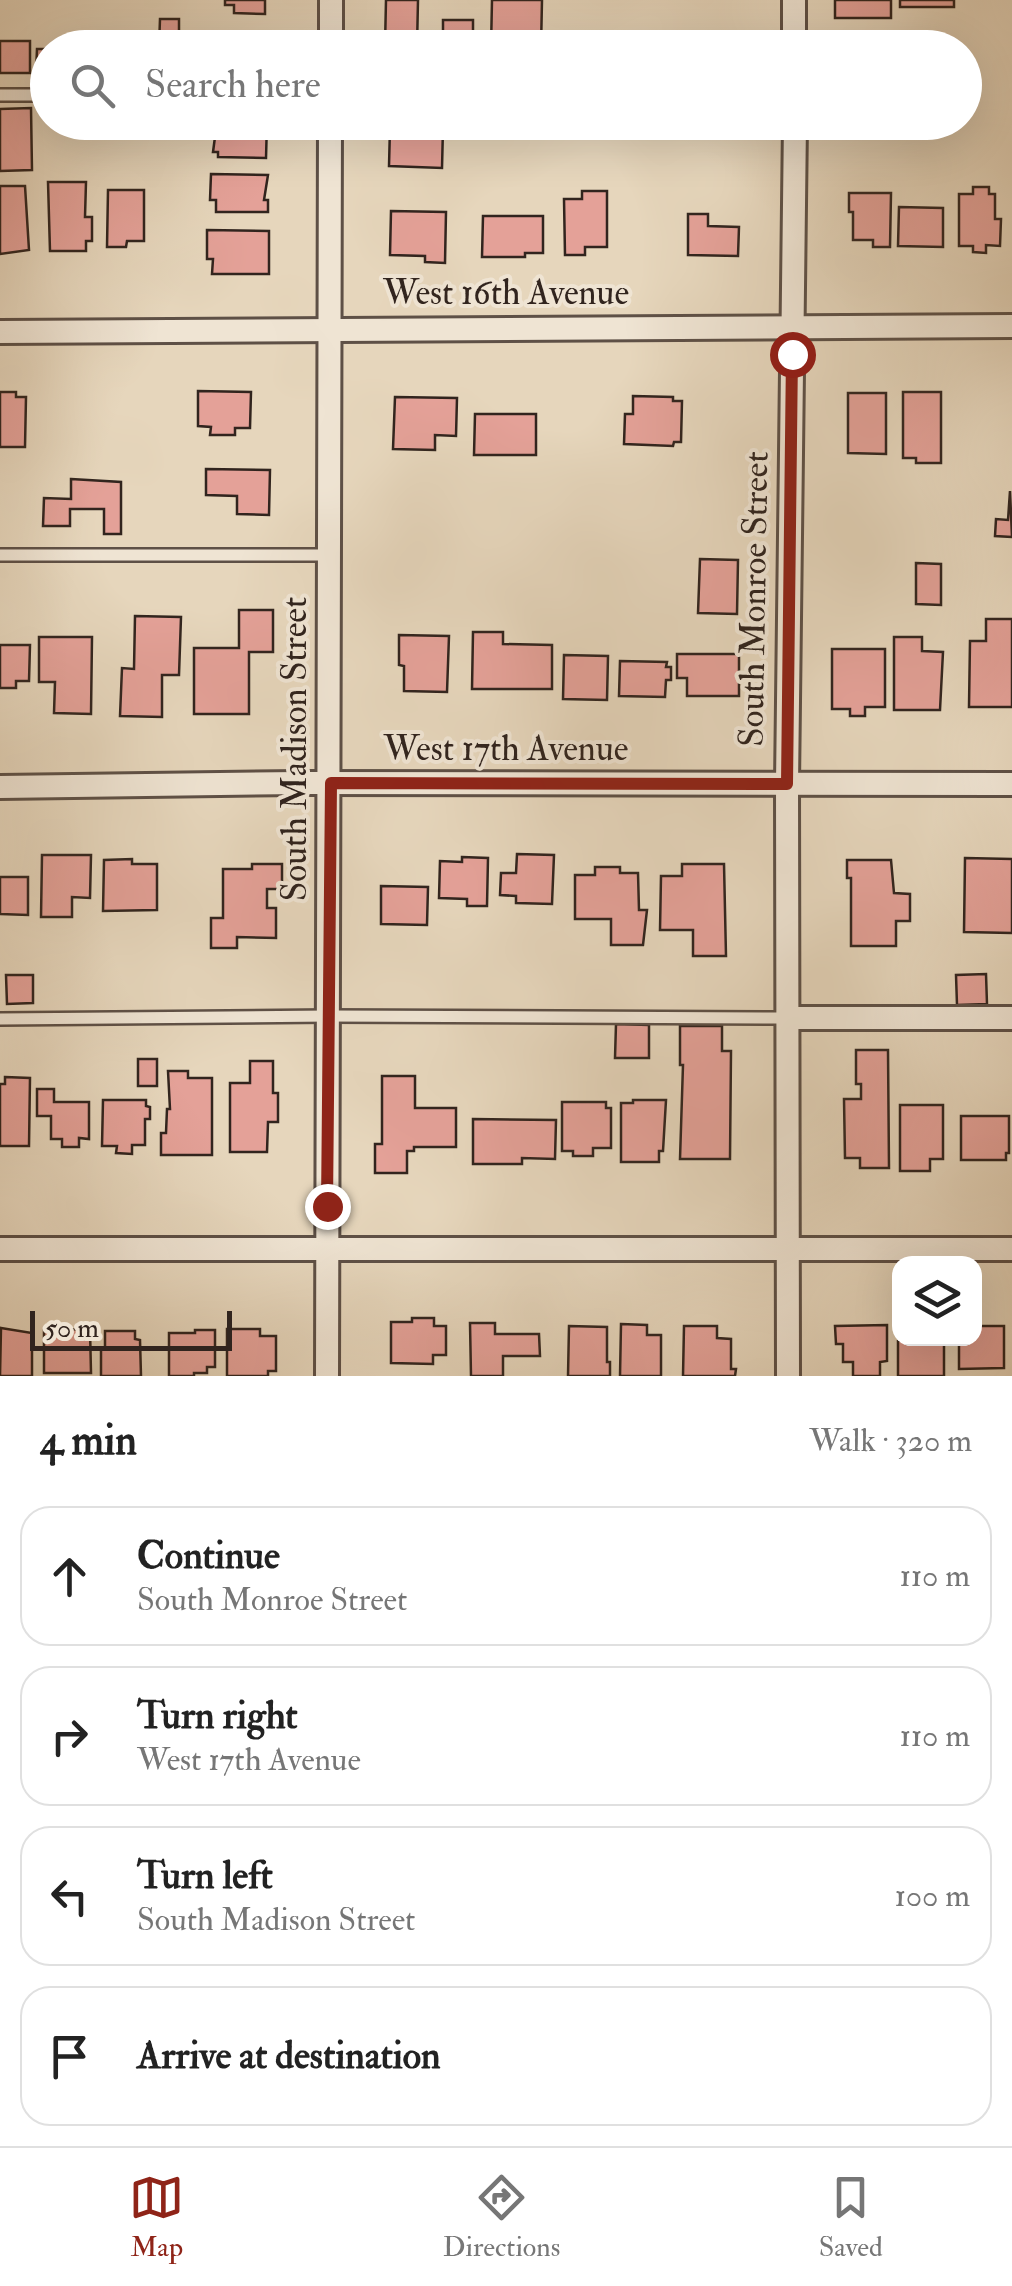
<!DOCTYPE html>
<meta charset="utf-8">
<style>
body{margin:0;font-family:"IM FELL Double Pica",serif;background:#f6f6f6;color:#222}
.controls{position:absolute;right:30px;bottom:30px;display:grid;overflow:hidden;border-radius:20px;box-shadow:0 10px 40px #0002}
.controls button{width:90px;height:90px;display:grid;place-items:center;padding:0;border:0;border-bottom:2px solid #e0e0e0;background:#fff;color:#222;font:50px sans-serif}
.scale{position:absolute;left:30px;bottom:25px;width:202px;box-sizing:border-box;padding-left:10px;border:5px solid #31241e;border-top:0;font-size:28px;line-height:35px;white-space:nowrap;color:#31241e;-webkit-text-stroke:8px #efe4d3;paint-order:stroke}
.stop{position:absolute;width:30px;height:30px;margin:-22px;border:8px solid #8f2418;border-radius:50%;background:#fff}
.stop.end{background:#8f2418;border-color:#fff;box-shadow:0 2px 10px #0008}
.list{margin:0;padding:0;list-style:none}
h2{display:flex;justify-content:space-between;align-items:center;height:130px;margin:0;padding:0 40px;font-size:42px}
h2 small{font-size:32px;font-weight:400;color:#767676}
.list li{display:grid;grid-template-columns:65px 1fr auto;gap:30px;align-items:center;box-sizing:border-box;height:140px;margin:0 20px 20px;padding:0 20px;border:2px solid #e0e0e0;border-radius:30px}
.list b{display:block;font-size:38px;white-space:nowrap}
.list p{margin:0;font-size:32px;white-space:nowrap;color:#767676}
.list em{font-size:32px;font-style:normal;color:#767676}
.icon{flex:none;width:55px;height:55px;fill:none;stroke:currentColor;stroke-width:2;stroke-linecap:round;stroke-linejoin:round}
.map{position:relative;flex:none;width:1012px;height:1376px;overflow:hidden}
.search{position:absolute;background:#fff;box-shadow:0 10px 40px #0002;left:30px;right:30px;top:30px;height:110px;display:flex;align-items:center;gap:25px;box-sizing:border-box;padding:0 35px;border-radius:55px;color:#767676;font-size:38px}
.sheet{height:770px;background:#fff}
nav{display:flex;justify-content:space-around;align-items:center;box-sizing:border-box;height:140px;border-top:2px solid #e0e0e0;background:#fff;font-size:28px;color:#767676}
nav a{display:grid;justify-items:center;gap:5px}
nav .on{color:#8f2418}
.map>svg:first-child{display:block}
</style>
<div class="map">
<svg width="1012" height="1376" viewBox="0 0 1012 1376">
<rect width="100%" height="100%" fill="#e6d6bc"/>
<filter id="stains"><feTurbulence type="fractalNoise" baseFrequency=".002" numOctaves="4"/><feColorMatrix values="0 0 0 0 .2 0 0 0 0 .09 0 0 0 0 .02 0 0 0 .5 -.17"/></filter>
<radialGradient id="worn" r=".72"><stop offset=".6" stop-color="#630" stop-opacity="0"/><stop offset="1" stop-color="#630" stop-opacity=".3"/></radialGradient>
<g fill="#e4a198" stroke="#31241e" stroke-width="2.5">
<polygon points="225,0 265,0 265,14 234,13 234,5 225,5"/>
<polygon points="386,0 418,0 417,47 385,46"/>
<polygon points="492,0 542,0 541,48 491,48"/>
<rect x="835" y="0" width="56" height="18"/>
<rect x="900" y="0" width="54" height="7"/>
<polygon points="160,19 179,19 179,47 159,47"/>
<rect x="443" y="20" width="30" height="28"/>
<polygon points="222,39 257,40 256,48 221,48"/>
<rect x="0" y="41" width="30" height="32"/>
<polygon points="37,49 48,49 48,73 36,72"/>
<polygon points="31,108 32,170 0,171 0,109"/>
<polygon points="217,122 267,122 266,158 218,157 218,152 213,152"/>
<polygon points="390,127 443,128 442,168 389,166"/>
<polygon points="211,174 268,175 264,200 268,200 268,212 216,212 216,200 210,200"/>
<polygon points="48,182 86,182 85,217 92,217 92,241 86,241 86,251 50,251"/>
<polygon points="0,186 25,186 29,250 0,254"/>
<polygon points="973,187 989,187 989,194 995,194 995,219 1001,219 1000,246 986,245 986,253 973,252 973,246 959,246 959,194 973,194"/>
<polygon points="108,190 144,190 144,241 127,241 126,247 107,247"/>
<polygon points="582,191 607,191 607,247 585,247 585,255 565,255 564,199 582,199"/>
<polygon points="849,193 891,193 890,247 873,247 873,240 853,240 853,212 849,212"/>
<polygon points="899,207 943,208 943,247 898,246"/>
<polygon points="391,211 446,212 445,263 425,262 425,256 390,255"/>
<polygon points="688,214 708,214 708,226 739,227 738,256 688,255"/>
<polygon points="483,216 543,216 543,253 525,253 525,257 482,257"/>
<polygon points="207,230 269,231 269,274 212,274 213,259 207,259"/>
<polygon points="198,391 251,392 250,428 235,428 235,435 210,435 211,427 198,426"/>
<polygon points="0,392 16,392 16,397 26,397 25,447 0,447"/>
<polygon points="903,392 941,392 941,463 916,463 916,458 903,458"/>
<polygon points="848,393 886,393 886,454 848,453"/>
<polygon points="633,396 673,397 673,401 682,401 681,442 674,442 673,446 624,444 625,414 633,414"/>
<polygon points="395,397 457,398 456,436 435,435 435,450 393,449"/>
<polygon points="475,414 536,414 536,455 474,455"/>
<polygon points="206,469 270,470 269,515 237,514 237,496 206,495"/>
<polygon points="71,479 121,482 121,534 104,534 104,509 70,509 70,526 43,526 44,498 71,499"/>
<polygon points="1010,491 1012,537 995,536 996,519 1008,520"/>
<polygon points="700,559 738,560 737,614 698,613"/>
<polygon points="916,563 941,564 941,605 916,604"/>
<polygon points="239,610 273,610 273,652 249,652 249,714 194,714 194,648 239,648"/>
<polygon points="135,616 181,617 179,675 162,675 162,717 120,716 122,668 134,669"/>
<polygon points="986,619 1012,619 1012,707 969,707 970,641 986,641"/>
<polygon points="473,632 503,632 503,644 552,645 552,689 472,689"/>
<polygon points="399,635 449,636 447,692 404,691 404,666 399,665"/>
<polygon points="39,637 92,637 91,714 54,713 55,682 39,682"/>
<polygon points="894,637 922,637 922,651 943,652 940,710 894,710"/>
<polygon points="0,645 30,645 29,681 16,681 16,688 0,688"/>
<polygon points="832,649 885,649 885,707 865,707 865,716 850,716 850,709 832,709"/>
<polygon points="677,654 739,654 739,696 687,696 687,678 677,678"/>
<polygon points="564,655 608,656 607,700 563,699"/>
<polygon points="620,661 667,662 666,667 671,667 671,680 666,680 665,697 619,696"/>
<polygon points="517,854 554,855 552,904 516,903 516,896 500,895 501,873 516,873"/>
<polygon points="42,855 91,855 90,898 72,897 72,917 41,917"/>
<polygon points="462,857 488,858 487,906 467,906 467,899 439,898 440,861 462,862"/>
<polygon points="965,858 1012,859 1012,933 964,932"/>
<polygon points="132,859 132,864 157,864 157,910 103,911 104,860"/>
<polygon points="847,860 891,860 894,893 910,894 910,921 896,921 896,946 851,946 851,878 847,878"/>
<polygon points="252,864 282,864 282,889 267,889 267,908 276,908 276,938 237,937 237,948 211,948 211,918 223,918 223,869 252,869"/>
<polygon points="682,864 724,864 726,956 693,956 693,930 660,930 661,876 682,876"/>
<polygon points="595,867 620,867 620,873 638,873 639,910 647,910 643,945 611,945 611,919 575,919 575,875 595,875"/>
<polygon points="0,877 28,877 28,915 0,914"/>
<polygon points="381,886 428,887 427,925 381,924"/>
<polygon points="986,974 987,1004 957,1005 956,975"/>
<polygon points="6,975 33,975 33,1003 7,1004"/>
<polygon points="616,1024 649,1025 649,1058 615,1058"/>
<polygon points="680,1026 722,1026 722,1051 731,1051 730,1159 680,1159 683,1065 680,1065"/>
<polygon points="856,1050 888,1050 889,1168 860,1168 860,1158 845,1158 844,1099 861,1099 861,1084 856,1084"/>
<rect x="138" y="1059" width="19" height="27"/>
<polygon points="250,1061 273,1061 273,1093 278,1093 278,1122 268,1122 267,1152 230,1152 230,1083 250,1083"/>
<polygon points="168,1071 188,1071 188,1078 212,1078 212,1155 161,1155 161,1133 166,1133 167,1109 170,1109"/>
<polygon points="382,1076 415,1076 415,1108 456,1108 456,1147 414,1147 414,1151 407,1151 407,1173 375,1173 375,1144 382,1144"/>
<polygon points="5,1077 30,1078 29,1146 0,1146 0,1084 5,1084"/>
<polygon points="37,1089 54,1089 54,1102 89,1102 89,1139 79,1138 79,1147 62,1147 62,1139 51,1139 51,1116 37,1116"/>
<polygon points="103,1100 146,1100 146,1106 150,1107 150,1119 145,1119 145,1145 132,1145 132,1154 116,1153 117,1146 102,1146"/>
<polygon points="633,1100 666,1100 663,1151 659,1151 659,1162 621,1162 621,1103 633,1103"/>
<polygon points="562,1102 606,1102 606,1108 611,1108 611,1148 593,1148 593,1156 573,1156 573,1151 562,1151"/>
<polygon points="900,1105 943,1105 943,1159 930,1159 930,1171 900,1171"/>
<polygon points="961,1116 1009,1116 1009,1153 1006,1153 1006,1160 961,1160"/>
<polygon points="473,1119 556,1120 555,1159 522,1158 522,1164 473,1164"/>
<polygon points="412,1318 434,1318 434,1326 446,1326 446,1355 433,1355 433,1364 391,1363 391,1322 412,1322"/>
<polygon points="470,1323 495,1323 495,1334 539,1334 540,1356 503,1356 503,1376 471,1376"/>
<polygon points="621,1324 647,1325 647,1335 661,1335 661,1376 620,1376"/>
<polygon points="887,1325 887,1361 880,1362 880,1376 853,1376 853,1362 843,1362 843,1344 836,1344 835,1326"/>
<polygon points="569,1326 607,1327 607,1362 610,1362 610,1376 568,1376"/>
<polygon points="684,1326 717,1326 717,1338 731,1339 731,1369 736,1369 735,1376 683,1376"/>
<polygon points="974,1326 1004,1326 1004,1368 959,1369 959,1338 974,1338"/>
<polygon points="1,1328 32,1333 32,1376 0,1376"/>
<polygon points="90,1329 91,1373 44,1373 44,1330"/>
<polygon points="227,1329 260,1329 260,1336 276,1336 276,1371 268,1371 268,1376 227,1376"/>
<polygon points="195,1330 215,1330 215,1367 207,1367 207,1373 194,1373 194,1376 169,1376 169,1333 195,1333"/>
<polygon points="105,1331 135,1331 135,1339 140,1340 141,1376 101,1376 101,1348 105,1348"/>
<polygon points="910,1338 944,1338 944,1376 898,1376 898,1341"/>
</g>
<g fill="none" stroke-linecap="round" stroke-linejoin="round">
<defs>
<g id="lane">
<polyline points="0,95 48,95"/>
<polyline points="0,555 330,555"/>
<polyline points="0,1019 329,1016 787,1018"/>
</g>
<g id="street">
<polyline points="794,0 794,48"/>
<polyline points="331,48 331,0"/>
<polyline points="0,332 1012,326"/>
<polyline points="0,787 300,783 1012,784"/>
<polyline points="787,1018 1012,1018"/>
<polyline points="0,1249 1012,1249"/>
<polyline points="327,1376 330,122"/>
<polyline points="788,1376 787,784 795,122"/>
</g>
</defs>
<use href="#lane" stroke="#5e5046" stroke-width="16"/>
<use href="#street" stroke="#5e5046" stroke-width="28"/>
<use href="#lane" stroke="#efe4d3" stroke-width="11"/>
<use href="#street" stroke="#efe4d3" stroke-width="22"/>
</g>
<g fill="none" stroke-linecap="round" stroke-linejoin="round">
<polyline stroke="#8f2418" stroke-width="12" points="327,1206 331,783 787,784 792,354"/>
</g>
<g text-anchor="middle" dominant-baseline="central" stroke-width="8" stroke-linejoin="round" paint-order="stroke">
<g font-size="35" fill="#31241e" stroke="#efe4d3">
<text x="506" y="293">West 16th Avenue</text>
<text transform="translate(754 599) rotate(-89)">South Monroe Street</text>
<text transform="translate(295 749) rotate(-90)">South Madison Street</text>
<text x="506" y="749">West 17th Avenue</text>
</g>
</g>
<rect width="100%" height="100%" filter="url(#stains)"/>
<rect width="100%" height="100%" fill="url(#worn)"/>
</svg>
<div class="controls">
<button><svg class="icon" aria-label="layers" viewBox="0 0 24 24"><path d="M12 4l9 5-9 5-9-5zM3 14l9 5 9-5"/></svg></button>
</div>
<div class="scale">50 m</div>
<div class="stop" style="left:792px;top:354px"></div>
<div class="stop end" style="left:327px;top:1206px"></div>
<div class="search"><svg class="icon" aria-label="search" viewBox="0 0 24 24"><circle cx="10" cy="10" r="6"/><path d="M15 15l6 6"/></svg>Search here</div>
</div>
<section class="sheet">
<h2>4 min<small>Walk · 320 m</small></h2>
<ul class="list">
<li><svg class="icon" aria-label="ahead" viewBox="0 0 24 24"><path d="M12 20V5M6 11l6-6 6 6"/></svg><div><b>Continue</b><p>South Monroe Street</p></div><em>110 m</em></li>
<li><svg class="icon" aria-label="right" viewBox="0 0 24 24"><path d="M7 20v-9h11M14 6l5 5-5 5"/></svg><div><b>Turn right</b><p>West 17th Avenue</p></div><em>110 m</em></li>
<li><svg class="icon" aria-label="left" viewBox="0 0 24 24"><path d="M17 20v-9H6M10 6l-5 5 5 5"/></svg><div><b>Turn left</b><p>South Madison Street</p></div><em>100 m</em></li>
<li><svg class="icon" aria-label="arrive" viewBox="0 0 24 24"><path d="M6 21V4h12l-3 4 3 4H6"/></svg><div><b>Arrive at destination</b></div></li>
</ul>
</section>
<nav>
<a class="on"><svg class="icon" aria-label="map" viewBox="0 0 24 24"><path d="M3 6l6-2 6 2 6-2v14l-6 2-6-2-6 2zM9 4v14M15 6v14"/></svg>Map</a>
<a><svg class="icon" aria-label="directions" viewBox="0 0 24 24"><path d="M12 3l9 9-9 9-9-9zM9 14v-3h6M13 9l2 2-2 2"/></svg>Directions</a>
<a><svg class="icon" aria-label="saved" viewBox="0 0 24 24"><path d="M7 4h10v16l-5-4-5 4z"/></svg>Saved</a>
</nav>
